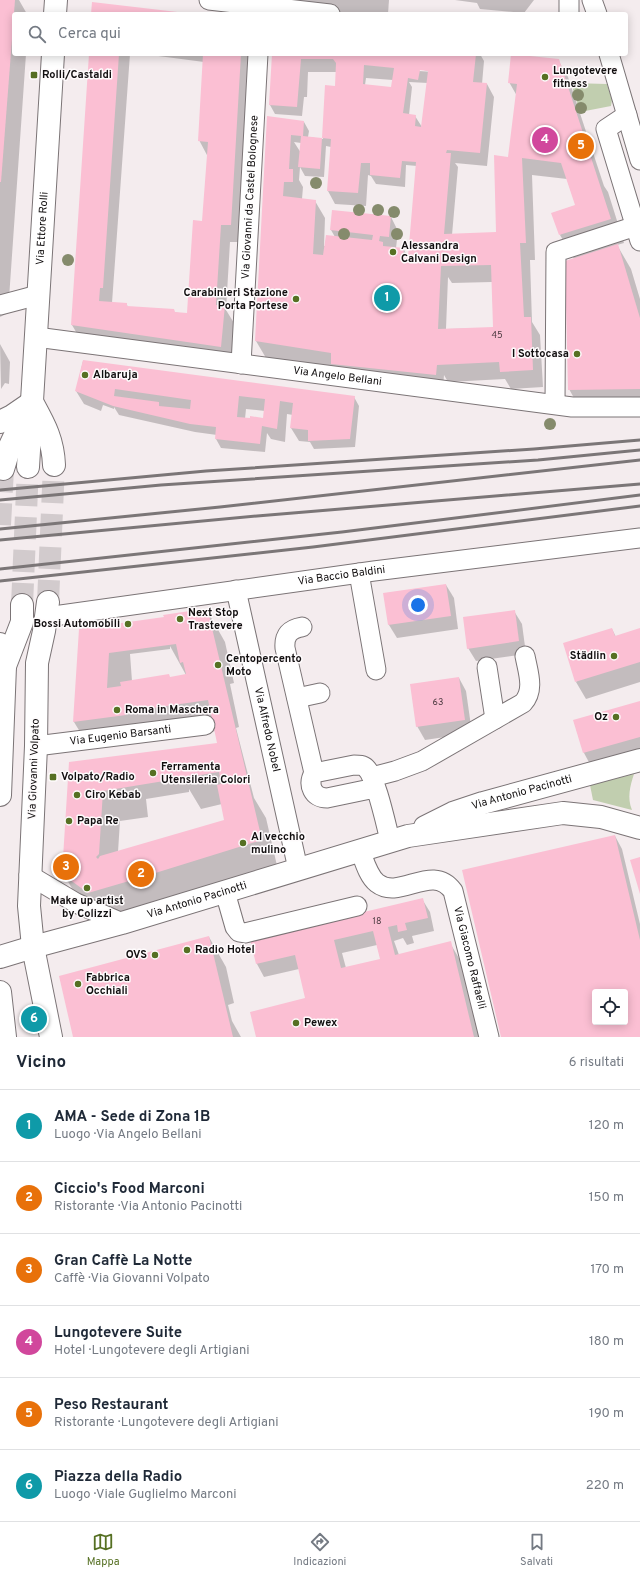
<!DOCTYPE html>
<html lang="it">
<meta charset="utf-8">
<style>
body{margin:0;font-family:Overpass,sans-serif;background:#f2f2f3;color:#1f2937}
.controls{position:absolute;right:12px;bottom:12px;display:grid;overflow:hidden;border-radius:4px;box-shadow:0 2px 10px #0003}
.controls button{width:36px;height:36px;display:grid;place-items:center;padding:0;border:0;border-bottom:1px solid #e0e1e3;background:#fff;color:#1f2937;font:20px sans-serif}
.you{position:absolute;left:418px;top:605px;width:14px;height:14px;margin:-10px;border:3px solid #fff;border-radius:50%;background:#1a73e8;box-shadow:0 0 0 6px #1a73e833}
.badge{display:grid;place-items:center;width:26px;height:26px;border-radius:50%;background:#567023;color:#fff;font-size:13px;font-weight:700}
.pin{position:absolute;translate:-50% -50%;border:2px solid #fff;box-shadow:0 1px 4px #0006}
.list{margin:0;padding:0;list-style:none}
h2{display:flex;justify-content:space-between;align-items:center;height:52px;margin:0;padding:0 16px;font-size:17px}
h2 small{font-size:13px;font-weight:400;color:#747a83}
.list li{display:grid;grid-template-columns:26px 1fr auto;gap:12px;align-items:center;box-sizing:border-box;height:72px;padding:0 16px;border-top:1px solid #e0e1e3}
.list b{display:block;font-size:15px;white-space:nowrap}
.list p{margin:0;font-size:13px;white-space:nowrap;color:#747a83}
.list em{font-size:13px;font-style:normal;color:#747a83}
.icon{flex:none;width:22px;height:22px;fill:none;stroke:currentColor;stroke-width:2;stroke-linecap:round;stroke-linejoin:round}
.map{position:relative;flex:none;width:640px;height:1037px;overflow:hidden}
.search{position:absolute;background:#fff;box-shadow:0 2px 10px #0003;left:12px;right:12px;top:12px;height:44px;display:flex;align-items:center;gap:10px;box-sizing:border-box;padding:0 14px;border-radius:4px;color:#747a83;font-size:15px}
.sheet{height:484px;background:#fff}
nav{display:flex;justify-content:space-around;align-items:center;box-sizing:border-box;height:56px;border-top:1px solid #e0e1e3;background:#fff;font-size:11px;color:#747a83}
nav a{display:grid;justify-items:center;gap:2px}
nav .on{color:#567023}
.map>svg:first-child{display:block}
</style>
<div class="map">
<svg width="640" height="1037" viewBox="0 0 640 1037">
<rect width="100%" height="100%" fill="#f4ecee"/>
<g fill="#c1ceaf">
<polygon points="571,83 607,84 612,100 611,106 580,112"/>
<path d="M634 774C630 786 627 798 632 810L593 800 590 785Z"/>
</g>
<g fill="#0003" fill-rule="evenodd">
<polygon points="0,0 19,0 27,14 14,14 14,54 26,54 8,313 0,317"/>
<polygon points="283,0 389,0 388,14 352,14 287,8"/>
<polygon points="455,0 534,0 524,13 480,9 477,3"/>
<polygon points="90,54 130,54 112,303 126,303 128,307 188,314 203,222 208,157 199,140 204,62 143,54 251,54 240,242 230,242 226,310 234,323 231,363 82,342 72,325"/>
<path d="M274 54H480L484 61 482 84H487L494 97 487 166 455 163 458 167 452 235 497 233 509 158 517 96 509 82 558 60 568 77 604 186 608 192 624 243 617 245 631 269 640 299V413L574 398 569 389 574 259 560 235 576 205 567 179 532 175 535 260H530L532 322 540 335 543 387 511 389 505 379 448 382 444 375 443 388 266 358 256 341 268 131 304 122 309 131 308 137 323 139 326 86 337 87 336 72H308L307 97H304L302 116 275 114 270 105ZM419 69 433 72 419 71ZM366 78 393 80 392 88 365 85ZM409 82 428 83 422 127 415 116 409 115 412 87ZM294 142 301 143V153ZM326 146 331 147 328 191 335 204 366 206 368 175 371 176 376 184 405 187 406 165 417 166 409 259 403 248H396L398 231 391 217 333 211 331 230 335 237 325 246H324L325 218 315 201 302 199 303 187 299 180 300 167 305 176 324 177ZM448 277 452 283 492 282 494 328 446 329Z"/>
<polygon points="0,344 10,362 9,384 5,383 1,389"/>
<path d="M83 361 354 397 359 406 355 447 314 449 310 442 299 441 291 428 293 415 287 414 285 442 271 439 267 433 265 452 221 448 216 439 217 435 195 432 119 415 114 407V409L103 405 101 411 84 404 76 391ZM246 409 265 411 264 421 245 419Z"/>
<polygon points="446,585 454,598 458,629 397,638 389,625 384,594"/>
<path d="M203 610 204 613 208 612 225 642 234 683 230 684 239 727 236 728 254 798 266 818 278 870 106 922 81 904 63 873 70 763 219 744 215 731 193 735 88 745 74 722 80 630 163 618ZM170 646 186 675 170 678 132 681 130 654 170 649ZM189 789 201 809 222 804 226 821 118 852 120 821 148 817 146 799 189 792Z"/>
<polygon points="514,611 522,624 526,654 476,661 468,648"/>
<polygon points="612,629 616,637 640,629 640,682 586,699 576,682"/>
<polygon points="459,678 466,691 472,733 425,740 417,726"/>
<polygon points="640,702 640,752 591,766 584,753 574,721"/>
<path d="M615 836 622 849 640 924V1037H502ZM595 992H625V1022H595Z"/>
<path d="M422 899 430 912 434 931 412 936 414 943 407 945 403 938 394 941 399 955 450 943 460 960 479 1037H257L307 999 299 969 264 977 257 964 251 940ZM377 945 381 960 346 968 342 953Z"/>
<polygon points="209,937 226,967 234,1003 228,1005 232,1021 241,1037 74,1037"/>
</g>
<g fill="#fbbfd3" fill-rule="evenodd">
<polygon points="0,0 15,0 1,182 0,182"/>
<polygon points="92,2 186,13 186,14 91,14"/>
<polygon points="89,54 119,54 103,288 100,288 99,301 127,303 127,306 174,309 175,312 187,313 193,220 202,221 208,142 198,141 203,54 241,54 231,225 221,225 216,305 225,305 221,347 71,325"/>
<path d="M272 54H476L473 82 487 83 480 153 447 150 446 153H451L444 234 496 232 494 155 508 157 517 84 508 83 511 54 559 59 611 219 559 235 551 213 575 205 561 163 522 158 526 243H520L524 317H531L533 370 500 372 499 362 437 365 436 375 331 364V353L255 341 267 116 304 121 303 136 322 138 320 169 298 167 301 136 291 135 289 169H293V182H284L283 196 316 200 313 254 323 255 326 235 372 240 373 235 330 230 332 210 391 216 389 237 380 236 379 241 383 242V246L404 248 403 257H408L416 162 402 161 400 178 370 175V163H361L358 193 327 191 331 139 322 138 325 85 335 86 336 63 333 59H301L297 107 269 105ZM364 65 394 68 391 87 363 84ZM420 70 428 71 421 127 415 126 416 115 403 113 408 78 418 80ZM491 265 493 327 438 329 441 266Z"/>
<polygon points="618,244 640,318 640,389 568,390 565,261"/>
<path d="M83 360 355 396 350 439 308 441V430L290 428 293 403 280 401 277 429 262 426 260 444 215 439 216 427 190 424 113 406 75 391ZM115 389 191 400 190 409 159 406V402L114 396ZM239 396 265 399 263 418 250 416V418L237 417Z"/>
<polygon points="446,584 451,616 388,625 383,593"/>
<path d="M203 609 204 612 208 611 262 840 136 879 88 893 62 874 69 762 217 743 208 700 125 712 126 715 73 722 79 629 164 617 163 615ZM176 644 180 663 183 662 186 674 170 677 169 674 120 682 121 686 107 688 109 653ZM219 772 221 784 217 785 224 820 100 856 98 859 96 857 99 854 103 791Z"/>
<polygon points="515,610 519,641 467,649 463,617"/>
<polygon points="612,628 615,636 640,628 640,662 575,682 563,643"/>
<polygon points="459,677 465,720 416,727 410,684"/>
<polygon points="640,701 640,737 583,753 573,720"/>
<path d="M615 835 640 940V1037H501L462 870ZM595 992H625V1022H595Z"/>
<polygon points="640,857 640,894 630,860"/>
<path d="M423 898 428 918 405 923 407 930 398 932 397 925 388 927 395 955 451 941 474 1037H256L250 1012 305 998 295 955 256 964 250 939ZM373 931 380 959 341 968 334 940Z"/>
<polygon points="209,936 233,1037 73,1037 59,976"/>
</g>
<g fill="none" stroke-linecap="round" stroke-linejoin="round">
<g stroke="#d2cbcd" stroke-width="22" stroke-dasharray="22 11" stroke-linecap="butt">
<polyline points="0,525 3,469"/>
<polyline points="48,602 54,465"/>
<polyline points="22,605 28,467"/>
</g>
<defs>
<g id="minor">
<polyline points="209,0 330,14"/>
<polyline points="592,0 597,14"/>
<polyline points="569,14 569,0"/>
<polyline points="609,54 640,160"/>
<polyline points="627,115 606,129 640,241"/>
<polyline points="0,305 38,295"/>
<path id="s1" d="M36 337 572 407H640"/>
<path id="s2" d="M241 364 258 54"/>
<polyline points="555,404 556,252 636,226"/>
<polyline points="359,573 376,670"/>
<path id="s3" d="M236 590 298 869"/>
<path id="s4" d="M46 623 54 616 61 615 374 571 640 538"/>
<path d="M302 627C290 629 284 635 285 648L314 773"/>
<polyline points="487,667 495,719"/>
<polyline points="297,698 320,693"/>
<path id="s5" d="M36 746 205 725"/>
<path d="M372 777 395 771 422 761 523 703C535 690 528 672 525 656"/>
<path d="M375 788 327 798C313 798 307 785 314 773L354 765C359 765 363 765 366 768 376 777 386 825 390 840"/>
<path id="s6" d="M360 850C364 860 368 876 377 883 400 901 432 862 453 891L489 1037"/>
<polyline points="29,875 76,903 122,923"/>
<polyline points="225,892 235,927 239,932 245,933 357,906"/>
</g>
<g id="major">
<polyline points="55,14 56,0"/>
<path d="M32 402C44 424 53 439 54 465"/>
<polyline points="0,422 12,416 31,403"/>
<path id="s7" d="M28 467 53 54"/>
<polyline points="3,469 10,446 27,410"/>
<polyline points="48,602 44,631 37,663 36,746 29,906 33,947 51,1037"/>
<polyline points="0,644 5,666 0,795"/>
<polyline points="5,666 22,622 22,605"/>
<path id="s8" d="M425 827 453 813 483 803 640 760"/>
<path id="s9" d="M0 957 33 947 122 923 408 836 563 813 601 817 640 828"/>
<polyline points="0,992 5,1037"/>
</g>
</defs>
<use href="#minor" stroke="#7b7476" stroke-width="21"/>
<use href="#major" stroke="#7b7476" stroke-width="24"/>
<use href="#minor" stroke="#fff" stroke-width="19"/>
<use href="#major" stroke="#fff" stroke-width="22"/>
<g stroke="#7b7677" stroke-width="3">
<polyline points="0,490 206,471 534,449 640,440"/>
<polyline points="0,500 161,485 538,460 640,450"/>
<polyline points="0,529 220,507 640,460"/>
<polyline points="0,540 257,516 640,484"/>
<polyline points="0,569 342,532 640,495"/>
<polyline points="0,581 313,547 640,506"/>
</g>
</g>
<g fill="#858b6c">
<circle cx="578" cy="95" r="6"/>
<circle cx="581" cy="108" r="6"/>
<circle cx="316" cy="183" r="6"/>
<circle cx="359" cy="210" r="6"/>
<circle cx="378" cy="210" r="6"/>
<circle cx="394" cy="212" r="6"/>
<circle cx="344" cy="234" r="6"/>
<circle cx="397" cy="234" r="6"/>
<circle cx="68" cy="260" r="6"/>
<circle cx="550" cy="424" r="6"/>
</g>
<g fill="#567023" stroke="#fefbfc" stroke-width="1.5">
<rect x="30" y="71" width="8" height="8" rx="2"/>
<circle cx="545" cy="77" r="4"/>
<circle cx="393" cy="252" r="4"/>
<circle cx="296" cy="299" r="4"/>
<circle cx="577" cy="354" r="4"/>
<circle cx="85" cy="375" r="4"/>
<circle cx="180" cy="619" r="4"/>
<circle cx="128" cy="624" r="4"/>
<circle cx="614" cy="656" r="4"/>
<circle cx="218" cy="665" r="4"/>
<circle cx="117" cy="710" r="4"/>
<circle cx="616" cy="717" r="4"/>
<circle cx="153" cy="773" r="4"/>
<rect x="49" y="773" width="8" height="8" rx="2"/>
<circle cx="77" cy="795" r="4"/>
<circle cx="69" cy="821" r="4"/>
<circle cx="243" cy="843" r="4"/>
<circle cx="87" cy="888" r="4"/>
<circle cx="187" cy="950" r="4"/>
<circle cx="155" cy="955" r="4"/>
<circle cx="78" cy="984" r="4"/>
<circle cx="296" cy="1023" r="4"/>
</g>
<g text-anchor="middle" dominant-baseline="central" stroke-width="3" stroke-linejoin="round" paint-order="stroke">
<g font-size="9" fill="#4c3a40">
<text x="497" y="335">45</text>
<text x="438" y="702">63</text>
<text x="377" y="921">18</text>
</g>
<g font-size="11" font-weight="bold" fill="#110e0f" stroke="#fefbfc" text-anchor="start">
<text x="553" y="71">Lungotevere<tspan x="553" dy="13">fitness</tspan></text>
<text x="42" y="75">Rolli/Castaldi</text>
<text x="401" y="246">Alessandra<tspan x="401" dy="13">Calvani Design</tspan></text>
<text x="288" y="293" text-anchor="end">Carabinieri Stazione<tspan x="288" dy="13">Porta Portese</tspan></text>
<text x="569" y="354" text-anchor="end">I Sottocasa</text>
<text x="93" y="375">Albaruja</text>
<text x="188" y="613">Next Stop<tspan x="188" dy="13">Trastevere</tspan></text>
<text x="120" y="624" text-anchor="end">Bossi Automobili</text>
<text x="606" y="656" text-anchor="end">Städlin</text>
<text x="226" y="659">Centopercento<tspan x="226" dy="13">Moto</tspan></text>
<text x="125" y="710">Roma in Maschera</text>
<text x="608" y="717" text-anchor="end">Oz</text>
<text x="161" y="767">Ferramenta<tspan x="161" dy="13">Utensileria Colori</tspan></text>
<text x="61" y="777">Volpato/Radio</text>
<text x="85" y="795">Ciro Kebab</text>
<text x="77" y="821">Papa Re</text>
<text x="251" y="837">Al vecchio<tspan x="251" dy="13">mulino</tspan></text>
<text x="87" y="901" text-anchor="middle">Make up artist<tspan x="87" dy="13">by Colizzi</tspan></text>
<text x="195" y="950">Radio Hotel</text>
<text x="147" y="955" text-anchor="end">OVS</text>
<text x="86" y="978">Fabbrica<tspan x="86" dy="13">Occhiali</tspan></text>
<text x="304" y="1023">Pewex</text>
</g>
<g font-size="11" fill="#110e0f" stroke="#fefbfc">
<text stroke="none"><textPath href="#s2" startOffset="167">Via Giovanni da Castel Bolognese</textPath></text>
<text stroke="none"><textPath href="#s7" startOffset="239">Via Ettore Rolli</textPath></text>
<text stroke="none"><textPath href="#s1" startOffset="304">Via Angelo Bellani</textPath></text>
<text stroke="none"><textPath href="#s4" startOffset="301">Via Baccio Baldini</textPath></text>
<text stroke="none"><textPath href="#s3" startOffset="143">Via Alfredo Nobel</textPath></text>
<text stroke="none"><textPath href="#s5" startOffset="85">Via Eugenio Barsanti</textPath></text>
<text transform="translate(34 769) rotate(-88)">Via Giovanni Volpato</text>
<text stroke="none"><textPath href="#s8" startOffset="103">Via Antonio Pacinotti</textPath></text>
<text stroke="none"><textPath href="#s9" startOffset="205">Via Antonio Pacinotti</textPath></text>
<text stroke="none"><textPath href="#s6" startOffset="188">Via Giacomo Raffaelli</textPath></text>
</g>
</g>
</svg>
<div class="controls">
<button><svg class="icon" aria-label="locate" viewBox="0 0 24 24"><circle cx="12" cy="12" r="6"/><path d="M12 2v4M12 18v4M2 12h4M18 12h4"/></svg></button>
</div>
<div class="you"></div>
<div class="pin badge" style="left:387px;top:298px;background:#0f9aa8">1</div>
<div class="pin badge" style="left:141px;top:874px;background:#e8710a">2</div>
<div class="pin badge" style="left:66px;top:867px;background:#e8710a">3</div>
<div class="pin badge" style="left:545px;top:140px;background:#d1479c">4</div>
<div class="pin badge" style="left:581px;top:146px;background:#e8710a">5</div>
<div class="pin badge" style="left:34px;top:1019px;background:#0f9aa8">6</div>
<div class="search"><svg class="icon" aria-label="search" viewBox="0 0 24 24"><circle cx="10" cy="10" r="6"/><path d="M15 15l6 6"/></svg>Cerca qui</div>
</div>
<section class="sheet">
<h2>Vicino<small>6 risultati</small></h2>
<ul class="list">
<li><span class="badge" style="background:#0f9aa8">1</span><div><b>AMA - Sede di Zona 1B</b><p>Luogo · Via Angelo Bellani</p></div><em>120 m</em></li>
<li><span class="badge" style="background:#e8710a">2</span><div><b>Ciccio's Food Marconi</b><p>Ristorante · Via Antonio Pacinotti</p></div><em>150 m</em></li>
<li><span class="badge" style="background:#e8710a">3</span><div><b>Gran Caffè La Notte</b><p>Caffè · Via Giovanni Volpato</p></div><em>170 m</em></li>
<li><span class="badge" style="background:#d1479c">4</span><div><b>Lungotevere Suite</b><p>Hotel · Lungotevere degli Artigiani</p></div><em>180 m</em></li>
<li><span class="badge" style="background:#e8710a">5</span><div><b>Peso Restaurant</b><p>Ristorante · Lungotevere degli Artigiani</p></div><em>190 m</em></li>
<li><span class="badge" style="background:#0f9aa8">6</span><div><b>Piazza della Radio</b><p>Luogo · Viale Guglielmo Marconi</p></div><em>220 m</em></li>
</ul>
</section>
<nav>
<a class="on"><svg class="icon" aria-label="map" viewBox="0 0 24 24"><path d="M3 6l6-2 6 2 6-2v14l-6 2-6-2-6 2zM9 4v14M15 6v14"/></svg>Mappa</a>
<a><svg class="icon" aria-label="directions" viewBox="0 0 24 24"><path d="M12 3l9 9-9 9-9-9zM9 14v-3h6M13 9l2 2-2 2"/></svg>Indicazioni</a>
<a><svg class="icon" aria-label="saved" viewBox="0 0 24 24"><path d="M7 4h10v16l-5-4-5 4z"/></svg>Salvati</a>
</nav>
